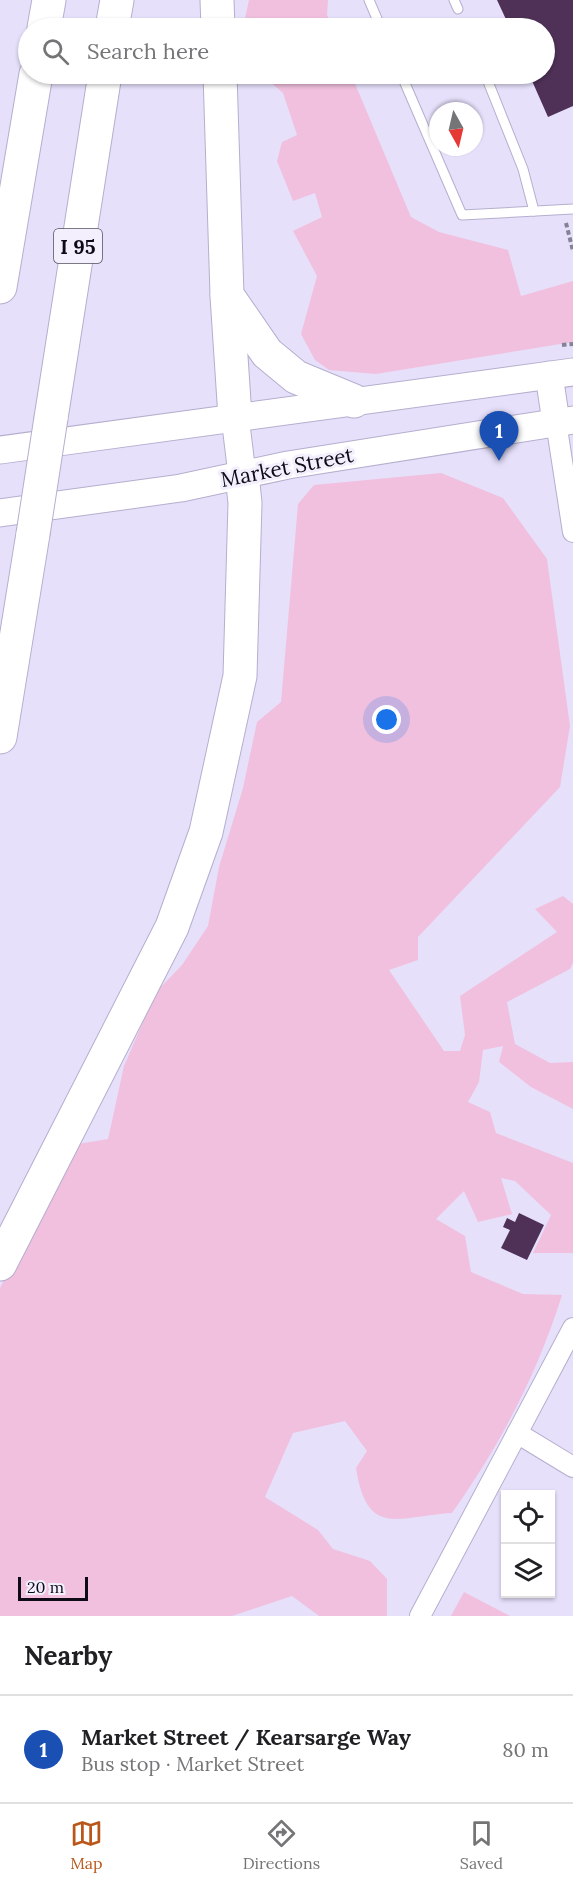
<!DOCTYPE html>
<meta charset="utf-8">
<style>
body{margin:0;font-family:Lora,serif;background:#f6f6f6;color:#202124}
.controls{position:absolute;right:18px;bottom:18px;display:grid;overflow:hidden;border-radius:0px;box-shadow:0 2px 4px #0004}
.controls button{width:54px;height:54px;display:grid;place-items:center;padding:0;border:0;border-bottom:2px solid #e0e0e0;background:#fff;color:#202124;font:30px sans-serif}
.compass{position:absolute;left:429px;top:102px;width:54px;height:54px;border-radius:50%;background:#fff;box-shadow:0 2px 4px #0004;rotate:172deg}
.scale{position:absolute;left:18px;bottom:15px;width:70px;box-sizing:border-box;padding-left:6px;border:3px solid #0e0b16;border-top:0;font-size:16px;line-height:21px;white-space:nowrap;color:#0e0b16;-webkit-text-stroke:4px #f3effd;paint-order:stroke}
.you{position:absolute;left:387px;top:720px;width:21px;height:21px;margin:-15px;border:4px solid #fff;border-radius:50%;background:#1a73e8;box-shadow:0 0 0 9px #1a73e833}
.badge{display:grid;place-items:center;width:39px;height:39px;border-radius:50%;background:#b9571a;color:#fff;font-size:20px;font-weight:700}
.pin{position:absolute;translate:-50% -50px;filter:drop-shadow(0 2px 3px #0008)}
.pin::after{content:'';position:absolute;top:32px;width:21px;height:18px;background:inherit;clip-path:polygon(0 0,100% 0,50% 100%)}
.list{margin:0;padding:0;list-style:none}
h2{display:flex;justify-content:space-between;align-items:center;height:78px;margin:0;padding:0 24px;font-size:26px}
h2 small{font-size:20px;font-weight:400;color:#757577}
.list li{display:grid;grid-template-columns:39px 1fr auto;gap:18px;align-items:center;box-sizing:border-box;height:108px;padding:0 24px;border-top:2px solid #e0e0e0}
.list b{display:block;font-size:22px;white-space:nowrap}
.list p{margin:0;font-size:20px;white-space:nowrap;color:#757577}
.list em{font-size:20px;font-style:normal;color:#757577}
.icon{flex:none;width:33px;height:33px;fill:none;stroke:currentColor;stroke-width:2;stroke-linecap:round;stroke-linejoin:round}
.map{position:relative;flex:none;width:573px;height:1616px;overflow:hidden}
.search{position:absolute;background:#fff;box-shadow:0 2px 4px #0004;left:18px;right:18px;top:18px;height:66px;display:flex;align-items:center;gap:15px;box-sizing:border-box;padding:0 21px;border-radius:33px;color:#757577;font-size:22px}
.sheet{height:186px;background:#fff}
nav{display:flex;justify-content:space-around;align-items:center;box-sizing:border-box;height:84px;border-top:2px solid #e0e0e0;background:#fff;font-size:16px;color:#757577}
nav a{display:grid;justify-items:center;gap:3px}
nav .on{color:#b9571a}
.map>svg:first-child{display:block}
</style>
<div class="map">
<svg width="573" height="1616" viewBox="0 0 573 1616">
<rect width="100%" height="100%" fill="#e6e0fb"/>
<g fill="#f1c0de">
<polygon points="249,0 328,0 327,15 333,28 243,28"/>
<polygon points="261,74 351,74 411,217 439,232 508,250 521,296 573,281 573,342 376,374 329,370 315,360 301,334 317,276 293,231 322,217 315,193 293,201 277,161 282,142 297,135 283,93"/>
<path d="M441 473 503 498 547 559 570 726 560 787 418 937V960L389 970 444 1051H460L465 1035 460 996 557 932 535 909 563 896 573 904V963L570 969 507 1002 515 1044 550 1063 573 1062V1109L531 1087 499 1062 503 1046 483 1050 479 1082 468 1102 490 1112 496 1133 573 1163V1253H533L551 1215 515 1181 501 1178 512 1214 478 1222 464 1191 436 1219 465 1236 471 1272 523 1294 562 1295C537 1375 500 1445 452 1513 398 1516 367 1539 356 1468L367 1451 345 1421 293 1433 265 1497 318 1530 333 1549 370 1561 387 1579V1616H319L292 1596 232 1616H0V1288L78 1144 108 1139 124 1066 156 992 182 965 208 926 219 867 243 788 257 722 281 702 298 504 314 485Z"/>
<polygon points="464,1592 510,1616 451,1616"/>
</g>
<g fill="#4f3157">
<polygon points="497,0 573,0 573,106 548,117 529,74 544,74 544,28 510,28"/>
<polygon points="519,1213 544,1225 527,1260 501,1248 510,1230 503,1227 507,1218 515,1222"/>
</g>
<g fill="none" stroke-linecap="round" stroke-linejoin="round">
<defs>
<g id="lane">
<polyline points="369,0 381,28"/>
<polyline points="454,0 458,9"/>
<polyline points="401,74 462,215 573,209"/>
<polyline points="485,74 523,169 534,211"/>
</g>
<g id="street">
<polyline points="556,422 573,532"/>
<polyline points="517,1433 573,1467"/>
<polyline points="420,1616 573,1328"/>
</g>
<g id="secondary">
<polyline points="549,375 556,422"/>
<polyline points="235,417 242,474"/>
<polyline points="0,450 573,372"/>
<polyline points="0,513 181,488 288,465 573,420"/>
</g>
<g id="highway">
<polyline points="217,0 218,28"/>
<polyline points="44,28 49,0"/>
<polyline points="112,28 117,0"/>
<polyline points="220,74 227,295 267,353 296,377 354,401"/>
<polyline points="0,287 36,74"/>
<polyline points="227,296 235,417"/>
<polyline points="51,418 105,74"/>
<polyline points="0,737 33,534"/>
<polyline points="0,1264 172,927 206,832 240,676 245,503 242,474"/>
</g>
</defs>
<use href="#lane" stroke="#b6aece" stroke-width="11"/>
<use href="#street" stroke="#b6aece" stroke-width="22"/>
<use href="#secondary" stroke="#b6aece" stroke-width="29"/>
<use href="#highway" stroke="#b6aece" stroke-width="35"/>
<g stroke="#868195" stroke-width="4" stroke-dasharray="4.5 3" stroke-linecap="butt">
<polyline points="566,223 573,251"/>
<polyline points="562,345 573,344"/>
</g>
<use href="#lane" stroke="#fff" stroke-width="9"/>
<use href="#street" stroke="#fff" stroke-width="20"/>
<use href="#secondary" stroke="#fff" stroke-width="27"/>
<use href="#highway" stroke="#fff" stroke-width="33"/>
<defs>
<polyline id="highway-bridge" points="33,534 51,418"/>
</defs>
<use href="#highway-bridge" stroke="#b6aece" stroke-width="35" stroke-linecap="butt"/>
<use href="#highway-bridge" stroke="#fff" stroke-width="33"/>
</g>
<g text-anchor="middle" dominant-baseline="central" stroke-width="6" stroke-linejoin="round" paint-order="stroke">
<rect fill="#f3effd" stroke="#534f5b" stroke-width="1.5" x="54" y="229" width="48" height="34" rx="4.5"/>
<g font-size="20" font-weight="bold" fill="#0e0b16">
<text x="78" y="246">I 95</text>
</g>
<g font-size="21" fill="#0e0b16" stroke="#f3effd">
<text transform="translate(287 467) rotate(-11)">Market Street</text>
</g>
</g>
</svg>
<div class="controls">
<button><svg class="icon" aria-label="locate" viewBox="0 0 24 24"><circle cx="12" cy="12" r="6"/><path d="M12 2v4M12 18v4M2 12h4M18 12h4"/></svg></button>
<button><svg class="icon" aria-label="layers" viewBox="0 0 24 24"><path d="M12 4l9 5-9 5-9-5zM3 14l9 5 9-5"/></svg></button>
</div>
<svg class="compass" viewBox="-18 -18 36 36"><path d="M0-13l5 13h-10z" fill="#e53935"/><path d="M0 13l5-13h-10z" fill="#757577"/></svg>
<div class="scale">20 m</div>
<div class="you"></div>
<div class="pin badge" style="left:499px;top:461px;background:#1a4fb4">1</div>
<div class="search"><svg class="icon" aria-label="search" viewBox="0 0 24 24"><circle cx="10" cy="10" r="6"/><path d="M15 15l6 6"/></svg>Search here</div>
</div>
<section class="sheet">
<h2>Nearby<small></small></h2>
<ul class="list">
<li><span class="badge" style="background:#1a4fb4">1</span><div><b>Market Street / Kearsarge Way</b><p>Bus stop · Market Street</p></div><em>80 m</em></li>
</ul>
</section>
<nav>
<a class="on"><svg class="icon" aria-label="map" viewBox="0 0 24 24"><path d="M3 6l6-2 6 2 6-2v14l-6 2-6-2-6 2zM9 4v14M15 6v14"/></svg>Map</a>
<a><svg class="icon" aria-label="directions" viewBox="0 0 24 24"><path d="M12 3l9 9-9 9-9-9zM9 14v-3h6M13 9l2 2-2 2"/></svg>Directions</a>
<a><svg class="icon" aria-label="saved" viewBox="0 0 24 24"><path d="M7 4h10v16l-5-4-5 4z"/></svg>Saved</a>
</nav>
